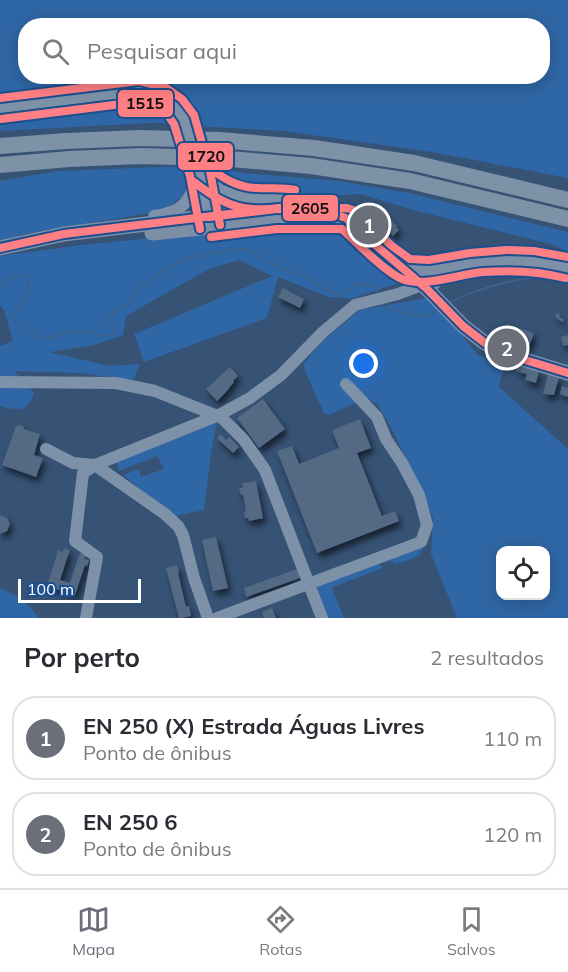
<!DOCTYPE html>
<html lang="pt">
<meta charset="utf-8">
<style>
body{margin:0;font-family:Mulish,sans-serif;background:#f7f7f7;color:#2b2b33}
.controls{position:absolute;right:18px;bottom:18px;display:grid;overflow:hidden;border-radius:12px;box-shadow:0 3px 15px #0003}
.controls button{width:54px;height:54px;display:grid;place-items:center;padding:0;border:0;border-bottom:2px solid #e1e1e2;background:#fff;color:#2b2b33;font:30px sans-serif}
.scale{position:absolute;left:18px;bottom:15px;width:123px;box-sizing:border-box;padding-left:6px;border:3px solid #fff;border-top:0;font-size:16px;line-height:21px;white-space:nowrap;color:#fff;-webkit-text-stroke:4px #1b4f8f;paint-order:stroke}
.you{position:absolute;left:364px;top:364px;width:21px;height:21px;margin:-15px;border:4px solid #fff;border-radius:50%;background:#1a73e8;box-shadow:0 0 0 9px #1a73e833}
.badge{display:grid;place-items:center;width:39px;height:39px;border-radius:50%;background:#6b6f79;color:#fff;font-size:20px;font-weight:700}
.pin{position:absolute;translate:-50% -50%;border:3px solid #fff;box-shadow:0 2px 6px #0006}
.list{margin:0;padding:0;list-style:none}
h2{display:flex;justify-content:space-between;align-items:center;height:78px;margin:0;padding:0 24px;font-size:26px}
h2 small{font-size:20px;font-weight:400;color:#7c7c81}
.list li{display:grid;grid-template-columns:39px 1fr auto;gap:18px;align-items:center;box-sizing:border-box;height:84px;margin:0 12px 12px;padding:0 12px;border:2px solid #e1e1e2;border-radius:24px}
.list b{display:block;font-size:22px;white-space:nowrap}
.list p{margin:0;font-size:20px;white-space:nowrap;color:#7c7c81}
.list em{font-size:20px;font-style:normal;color:#7c7c81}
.icon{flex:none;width:33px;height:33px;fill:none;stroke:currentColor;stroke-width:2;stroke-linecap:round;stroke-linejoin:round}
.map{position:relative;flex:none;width:568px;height:618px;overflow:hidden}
.search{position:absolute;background:#fff;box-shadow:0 3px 15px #0003;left:18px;right:18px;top:18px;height:66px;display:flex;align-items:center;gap:15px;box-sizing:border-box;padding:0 21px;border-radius:24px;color:#7c7c81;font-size:22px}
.sheet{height:270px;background:#fff}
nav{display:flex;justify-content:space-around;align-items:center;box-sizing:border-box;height:84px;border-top:2px solid #e1e1e2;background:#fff;font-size:16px;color:#7c7c81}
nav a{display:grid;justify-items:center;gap:3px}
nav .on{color:#6b6f79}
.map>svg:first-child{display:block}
</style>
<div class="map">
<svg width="568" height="618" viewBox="0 0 568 618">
<defs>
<filter id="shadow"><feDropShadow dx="3" dy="5" stdDeviation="3" flood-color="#0009"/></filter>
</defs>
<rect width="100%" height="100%" fill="#365274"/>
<g fill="#2f66a5" fill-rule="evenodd">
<path d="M0 0H568V178L432 152 283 131 193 126 184 107 172 93 152 85 80 84 0 100ZM26 26H542V76H26Z"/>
<polygon points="133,99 160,105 169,116 166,123 151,123 0,131 0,113"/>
<polygon points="184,166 188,184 181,198 162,211 26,234 0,241 0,181 58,171"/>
<polygon points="216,168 245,173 339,181 409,193 568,232 568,252 554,245 417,211 360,194 332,196 261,192 231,188 217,178"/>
<path d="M288 224H319L333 228 366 249 390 267 401 282 351 299 329 297 278 277 267 318 144 362 134 334 272 276 239 260 209 269 126 316 123 335 94 345 50 352 109 366 140 364 133 380 79 373 14 371 34 393C28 413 18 411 0 406V346L13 341 4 310 0 305V256L81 245 204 233 253 230Z"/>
<path d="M427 298 453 324 478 355 505 362 499 387 568 449V618H457L431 554 433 518 394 433 378 405 367 398 329 415 324 413 305 371 303 364 326 338 360 310ZM500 550H546V596H500Z"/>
<polygon points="217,422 211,453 204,510 174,516 123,475 139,469 141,477 164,469 157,456 119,471 117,462"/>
<path d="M423 544C424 558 407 560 396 564L388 560Z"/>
<polygon points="377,562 383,568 333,587 333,591 344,618 328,618 317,589 318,584"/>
<path d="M0 588C17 595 28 603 39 618H0Z"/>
</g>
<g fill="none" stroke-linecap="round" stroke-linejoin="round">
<g stroke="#3b618d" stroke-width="2">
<path d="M0 286C8 281 16 274 26 277L29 282 26 299 13 317 14 320 28 328 41 339 54 337 67 331C74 332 80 331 87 332 98 334 104 339 115 333L111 319 112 313 116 310 127 307 137 289 169 267 193 257 233 250 244 249 251 251 267 261 304 277 339 296 343 295 356 284 375 286 377 288 378 295"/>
<path d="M380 303C385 310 390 309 397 311 412 315 425 319 439 310"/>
<path d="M448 303C472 290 544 267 568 282"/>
</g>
</g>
<g fill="#526984" filter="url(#shadow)">
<polygon points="391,220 397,226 396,227 399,230 393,236 384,227"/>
<polygon points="283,288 304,299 300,308 278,297"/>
<polygon points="559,313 560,318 564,319 563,322 557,319 555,314"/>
<polygon points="520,328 534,333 529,347 511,341 513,331 518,333"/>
<polygon points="568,335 568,345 563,346 561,337"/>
<polygon points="517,366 539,371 536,383 525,380 527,374 516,371"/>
<polygon points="230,367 238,376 233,381 234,382 226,392 217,401 206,389"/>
<polygon points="548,374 559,377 554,395 543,394"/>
<polygon points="562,386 568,388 568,397 560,394"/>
<polygon points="263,399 285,429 259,448 237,418"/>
<polygon points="360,419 371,448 357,453 381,514 382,516 395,511 399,521 317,553 277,451 292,446 299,464 339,448 332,430"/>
<polygon points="20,425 23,426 24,429 40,434 34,455 43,458 36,477 2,465 16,426"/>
<polygon points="221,434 226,440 229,437 239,447 233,453 217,438"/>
<polygon points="256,481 263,518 249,521 248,518 245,518 244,512 246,511 243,494 241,495 239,488 243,488 242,483"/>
<polygon points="0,515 7,518 10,524 7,531 0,534"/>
<polygon points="216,537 228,588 213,591 202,540"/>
<polygon points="64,548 70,550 69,552 60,580 70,583 80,553 86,555 84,559 89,560 87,566 85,565 75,595 47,586 58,550 63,552"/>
<polygon points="177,565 179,573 178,573 186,607 189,606 191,616 182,618 179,618 166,568"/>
<polygon points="297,569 300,578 246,597 244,588"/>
<polygon points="272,608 276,618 264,618 262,612"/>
</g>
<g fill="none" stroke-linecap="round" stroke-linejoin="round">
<g stroke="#7d92a8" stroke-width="12">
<polyline points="0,109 139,91 160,96 174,106 184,119 200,174 210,225"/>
<polyline points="200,174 220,190 235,196 253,199 282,198 309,203"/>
<path d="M154 216C185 212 188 202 200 174"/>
<polyline points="509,261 544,263 568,268"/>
<polyline points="427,289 442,278 472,269"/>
<polyline points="0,382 116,383 155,391 215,415 219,415 250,398 281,375 323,332 355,305 398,294 422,285"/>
<polyline points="46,449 73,463 95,465 165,514 178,526 183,535 194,578 208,618"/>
<polyline points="86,618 97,557 75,541 83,473 95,465 219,415 244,440 265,470 322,618"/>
<polyline points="217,618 421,542 427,525 419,495 402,463 386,439 377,417 346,384"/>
</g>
<g stroke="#7d8ea7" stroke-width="15">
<polyline points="152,233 210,227 276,219 328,218"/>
<polyline points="0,248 64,234 278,208 303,207 318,209 346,218 359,231 427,289 463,326 485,343 502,353 568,373"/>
<path d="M404 269C429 271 451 266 475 263 489 261 504 261 518 261"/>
</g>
<g stroke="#7e92a7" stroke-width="16">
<polyline points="0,146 66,141 140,138 219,140 314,148 414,163 568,200"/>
<polyline points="0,165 69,159 140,156 219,158 311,166 410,181 568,219"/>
</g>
<defs>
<polyline id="bus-1" points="0,248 64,234 278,208 303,207 318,209 346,218 359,231 427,289 463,326 485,343 502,353 568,373"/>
<g id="bus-2">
<polyline points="1,119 138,102 156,106 167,114 174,124 190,176 200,229"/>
<path d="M194 182C212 196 230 208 253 209 266 210 278 208 291 210"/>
<path d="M211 237 277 229H342C356 242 385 272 402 279 425 288 459 274 483 272 511 270 538 271 565 278"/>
</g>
<g id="bus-3">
<polyline points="0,98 139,81 165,87 182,99 194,115 210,171 220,225"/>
<path d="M206 166C222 177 237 188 257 188 270 189 282 187 295 190"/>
<polyline points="209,217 276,209 347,208 353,210 392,246 410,259 429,260 470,253 507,250 534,251 568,257"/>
</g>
</defs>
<use href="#bus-1" stroke="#1b4f8f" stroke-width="12"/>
<use href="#bus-2" stroke="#1b4f8f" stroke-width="12"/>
<use href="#bus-3" stroke="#1b4f8f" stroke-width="12"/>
<use href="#bus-1" stroke="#ff8084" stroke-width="8"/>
<use href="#bus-2" stroke="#ff8084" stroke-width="8"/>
<use href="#bus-3" stroke="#ff8084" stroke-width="8"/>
</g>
<g stroke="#1b4f8f" stroke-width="2">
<rect x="117" y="89" width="57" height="29" rx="6" fill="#ff8084"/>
<rect x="177" y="142" width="57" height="29" rx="6" fill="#ff8084"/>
<rect x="282" y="194" width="57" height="28" rx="6" fill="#ff8084"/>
</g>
<g font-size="16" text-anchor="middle" font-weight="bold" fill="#111">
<text x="145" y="109">1515</text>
<text x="206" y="162">1720</text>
<text x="310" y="214">2605</text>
</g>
</svg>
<div class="controls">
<button><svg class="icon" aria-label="locate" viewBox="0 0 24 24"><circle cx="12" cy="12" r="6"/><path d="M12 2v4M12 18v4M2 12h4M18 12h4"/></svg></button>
</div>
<div class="scale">100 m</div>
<div class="you"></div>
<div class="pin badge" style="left:369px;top:225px">1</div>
<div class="pin badge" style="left:507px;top:348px">2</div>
<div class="search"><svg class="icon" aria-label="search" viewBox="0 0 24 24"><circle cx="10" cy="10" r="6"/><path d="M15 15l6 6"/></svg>Pesquisar aqui</div>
</div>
<section class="sheet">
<h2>Por perto<small>2 resultados</small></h2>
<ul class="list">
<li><span class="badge">1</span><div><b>EN 250 (X) Estrada Águas Livres</b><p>Ponto de ônibus</p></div><em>110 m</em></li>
<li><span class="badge">2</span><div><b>EN 250 6</b><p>Ponto de ônibus</p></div><em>120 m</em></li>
</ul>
</section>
<nav>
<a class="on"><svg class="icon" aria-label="map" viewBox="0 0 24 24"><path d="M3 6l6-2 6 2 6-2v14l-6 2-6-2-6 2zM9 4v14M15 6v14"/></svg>Mapa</a>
<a><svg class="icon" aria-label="directions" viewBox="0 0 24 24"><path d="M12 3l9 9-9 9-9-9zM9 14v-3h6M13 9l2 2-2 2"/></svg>Rotas</a>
<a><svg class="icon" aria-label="saved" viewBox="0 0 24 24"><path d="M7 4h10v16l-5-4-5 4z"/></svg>Salvos</a>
</nav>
